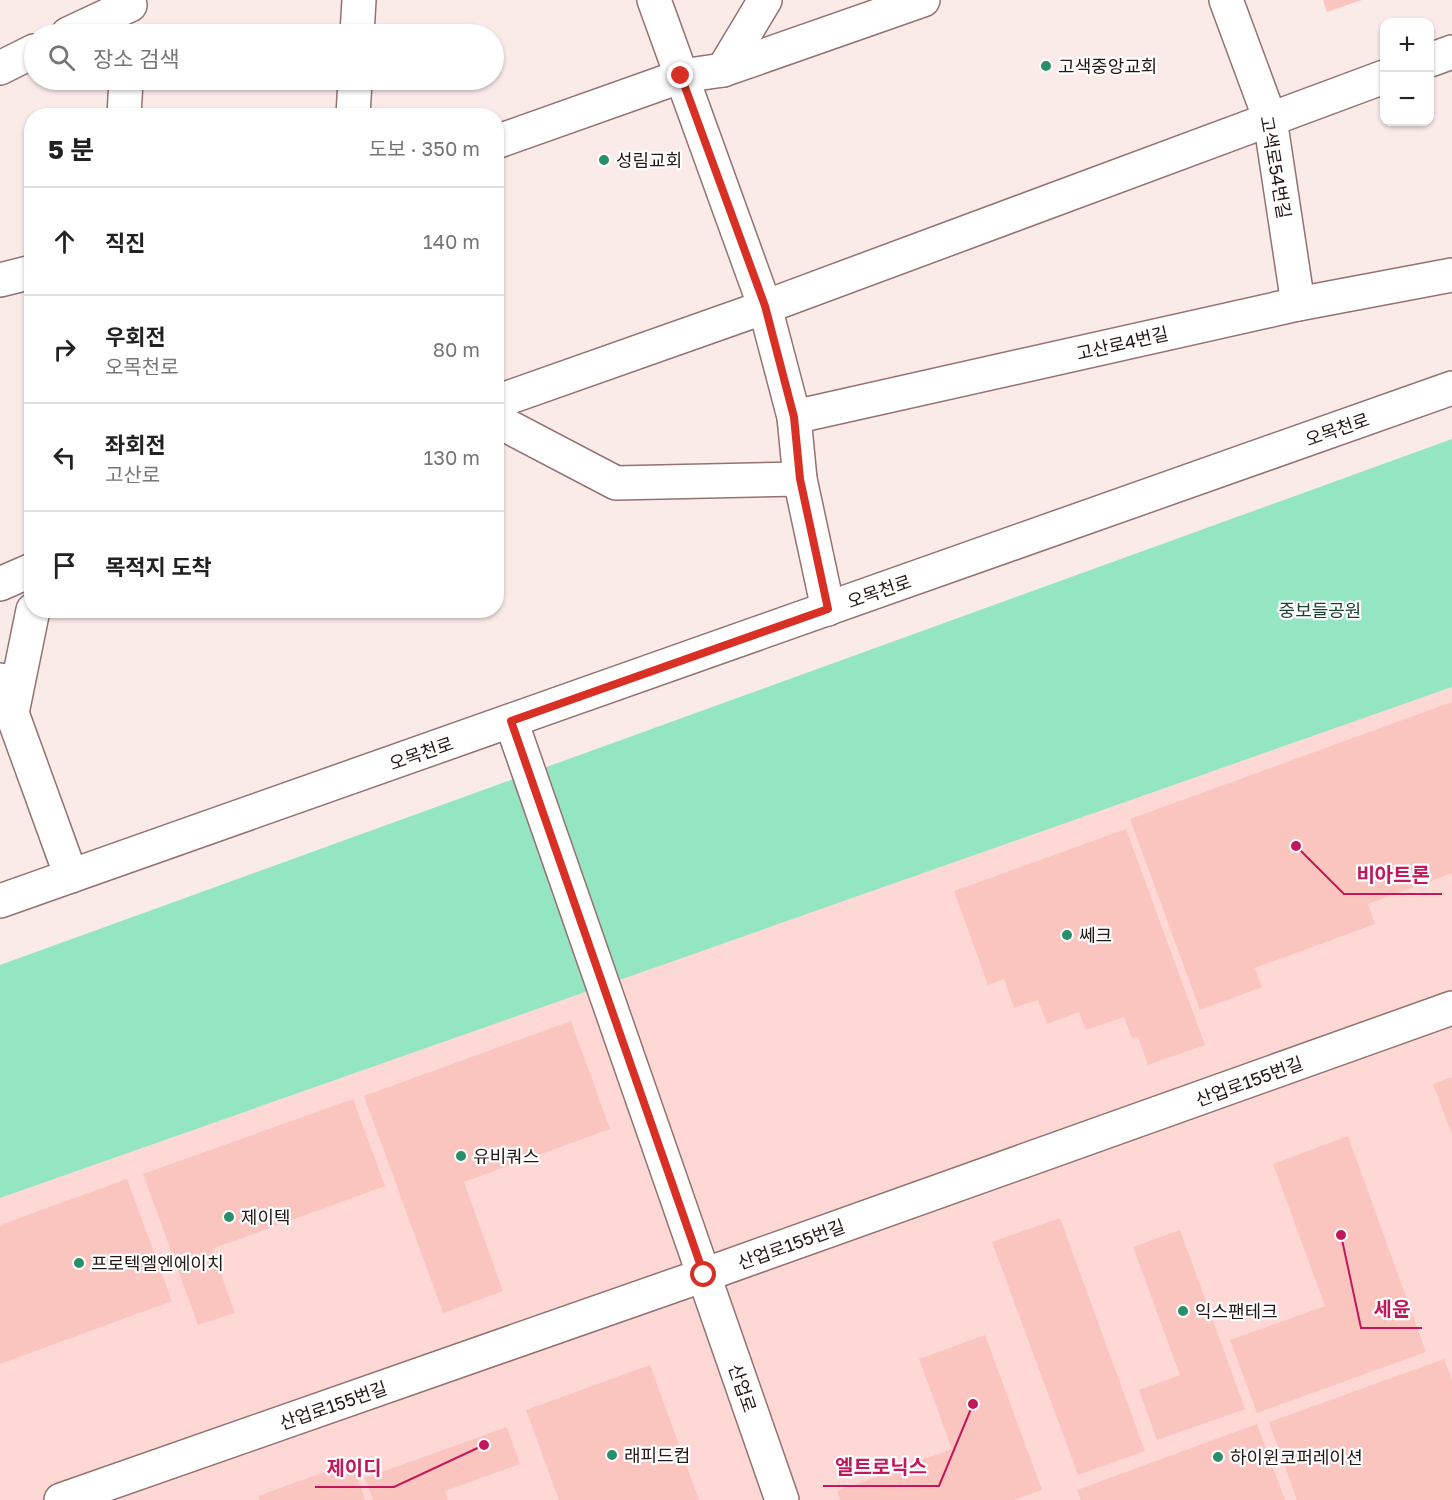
<!DOCTYPE html>
<html lang="ko">
<meta charset="utf-8">
<style>
body{margin:0;font-family:"Golos Text","Noto Sans KR",sans-serif;background:#f2f2f2;color:#222}
.controls{position:absolute;right:18px;top:18px;display:grid;overflow:hidden;border-radius:12px;box-shadow:0 2px 4px #0004}
.controls button{width:54px;height:54px;display:grid;place-items:center;padding:0;border:0;border-bottom:2px solid #e0e0e0;background:#fff;color:#222;font:30px sans-serif}
.stop{position:absolute;width:18px;height:18px;margin:-14px;border:4px solid #d93025;border-radius:50%;background:#fff}
.stop.end{background:#d93025;border-color:#fff;box-shadow:0 2px 6px #0008}
.list{margin:0;padding:0;list-style:none}
h2{display:flex;justify-content:space-between;align-items:center;height:78px;margin:0;padding:0 24px;font-size:26px}
h2 small{font-size:20px;font-weight:400;color:#767676}
.list li{display:grid;grid-template-columns:39px 1fr auto;gap:18px;align-items:center;box-sizing:border-box;height:108px;padding:0 24px;border-top:2px solid #e0e0e0}
.list b{display:block;font-size:22px;white-space:nowrap}
.list p{margin:0;font-size:20px;white-space:nowrap;color:#767676}
.list em{font-size:20px;font-style:normal;color:#767676}
.icon{flex:none;width:33px;height:33px;fill:none;stroke:currentColor;stroke-width:2;stroke-linecap:round;stroke-linejoin:round}
.map{position:relative;flex:none;width:1452px;height:1500px;overflow:hidden}
.search{position:absolute;background:#fff;box-shadow:0 2px 4px #0004;left:24px;top:24px;width:480px;height:66px;display:flex;align-items:center;gap:15px;box-sizing:border-box;padding:0 21px;border-radius:33px;color:#767676;font-size:22px}
.panel{position:absolute;background:#fff;box-shadow:0 2px 4px #0004;left:24px;top:108px;width:480px;height:510px;border-radius:24px}
.map>svg:first-child{display:block}
</style>
<div class="map">
<svg width="1452" height="1500" viewBox="0 0 1452 1500">
<rect width="100%" height="100%" fill="#faebe9"/>
<polygon fill="#fdd8d5" points="1452,687 1452,1500 0,1500 0,1198"/>
<polygon fill="#93e6c1" points="1452,439 1452,687 0,1198 0,965"/>
<g fill="#fbc5bf">
<polygon points="1323,0 1362,0 1327,12"/>
<polygon points="1452,702 1452,873 1368,904 1375,924 1255,968 1262,987 1200,1010 1130,819"/>
<polygon points="1126,829 1205,1045 1148,1065 1138,1037 1132,1038 1124,1017 1086,1030 1079,1012 1047,1024 1038,1000 1014,1008 1004,979 988,985 954,891"/>
<polygon points="571,1021 610,1129 464,1182 503,1291 443,1313 364,1096"/>
<polygon points="1452,1077 1452,1135 1433,1084"/>
<polygon points="353,1099 385,1186 212,1249 235,1313 198,1325 143,1174"/>
<polygon points="1348,1136 1426,1352 1257,1413 1230,1340 1325,1306 1273,1164"/>
<polygon points="127,1179 172,1301 0,1364 0,1225"/>
<polygon points="1060,1218 1145,1451 1078,1475 992,1242"/>
<polygon points="1180,1230 1245,1409 1157,1440 1139,1390 1180,1375 1133,1247"/>
<polygon points="985,1335 1042,1490 1014,1500 840,1500 837,1491 952,1449 919,1359"/>
<polygon points="1444,1359 1452,1380 1452,1500 1297,1500 1269,1422"/>
<polygon points="650,1365 699,1500 559,1500 526,1410"/>
<polygon points="1257,1424 1285,1500 1081,1500 1077,1490"/>
<polygon points="507,1427 520,1464 445,1491 448,1500 373,1500 365,1478"/>
<polygon points="352,1462 365,1500 260,1500 258,1496"/>
</g>
<g fill="none" stroke-linecap="round" stroke-linejoin="round">
<defs>
<g id="minor">
<polyline points="654,0 765,307 794,417 800,479 828,609"/>
<polyline points="1226,0 1270,119 1298,304"/>
<polyline points="68,34 130,5"/>
<polyline points="357,34 359,0"/>
<polyline points="1430,60 1452,52"/>
<polyline points="0,68 34,51"/>
<polyline points="723,70 765,0"/>
<polyline points="124,116 126,80"/>
<polyline points="353,116 355,80"/>
<polyline points="496,142 682,76 723,70 923,0"/>
<polyline points="0,280 32,272"/>
<polyline points="496,402 765,307 1384,77"/>
<polyline points="794,417 1298,304 1452,275"/>
<polyline points="496,420 616,483 800,479"/>
<polyline points="0,584 32,570"/>
<polyline points="0,680 71,876"/>
<polyline points="12,713 33,610"/>
<polyline points="511,721 782,1500"/>
<polyline points="0,901 1452,388"/>
<polyline points="61,1500 704,1275 1452,1008"/>
</g>
</defs>
<use href="#minor" stroke="#94726f" stroke-width="36"/>
<use href="#minor" stroke="#fff" stroke-width="33"/>
</g>
<g fill="none" stroke-linecap="round" stroke-linejoin="round">
<polyline stroke="#d93025" stroke-width="8" points="681,76 765,306 794,417 800,479 828,609 511,721 704,1275"/>
</g>
<g fill="#298f6a" stroke="#fff" stroke-width="2">
<circle cx="1046" cy="66" r="6"/>
<circle cx="604" cy="160" r="6"/>
<circle cx="1067" cy="935" r="6"/>
<circle cx="461" cy="1156" r="6"/>
<circle cx="229" cy="1217" r="6"/>
<circle cx="79" cy="1263" r="6"/>
<circle cx="1183" cy="1311" r="6"/>
<circle cx="612" cy="1455" r="6"/>
<circle cx="1218" cy="1457" r="6"/>
</g>
<g text-anchor="middle" dominant-baseline="central" stroke-width="4.5" stroke-linejoin="round" paint-order="stroke">
<g font-size="18" fill="#241816" stroke="#fff" text-anchor="start">
<text x="1058" y="66">고색중앙교회</text>
<text x="616" y="160">성림교회</text>
<text x="1079" y="935">쎄크</text>
<text x="473" y="1156">유비쿼스</text>
<text x="241" y="1217">제이텍</text>
<text x="91" y="1263">프로텍엘엔에이치</text>
<text x="1195" y="1311">익스팬테크</text>
<text x="624" y="1455">래피드컴</text>
<text x="1230" y="1457">하이윈코퍼레이션</text>
</g>
<g font-size="18" fill="#241816" stroke="#fff">
<text transform="translate(1276 167) rotate(80)">고색로54번길</text>
<text transform="translate(1122 343) rotate(-13)">고산로4번길</text>
<text transform="translate(1337 429) rotate(-19)">오목천로</text>
<text transform="translate(879 591) rotate(-19)">오목천로</text>
<text transform="translate(421 753) rotate(-19)">오목천로</text>
<text transform="translate(1249 1081) rotate(-20)">산업로155번길</text>
<text transform="translate(791 1244) rotate(-20)">산업로155번길</text>
<text transform="translate(743 1388) rotate(71)">산업로</text>
<text transform="translate(333 1405) rotate(-19)">산업로155번길</text>
</g>
<g font-size="18" fill="#173f2f" stroke="#fff">
<text x="1320" y="610">중보들공원</text>
</g>
</g>
<path fill="none" stroke="#c2185b" stroke-width="2" d="M1296 846L1344 894H1442M1341 1235L1361 1328H1422M973 1404L939 1486H823M484 1445L394 1487H315"/>
<g fill="#c2185b" stroke="#fff" stroke-width="2">
<circle cx="1296" cy="846" r="6"/>
<circle cx="1341" cy="1235" r="6"/>
<circle cx="973" cy="1404" r="6"/>
<circle cx="484" cy="1445" r="6"/>
</g>
<g font-size="20" text-anchor="middle" font-weight="bold" fill="#c2185b" stroke="#fff" stroke-width="4.5" stroke-linejoin="round" paint-order="stroke">
<text x="1393" y="882">비아트론</text>
<text x="1392" y="1316">세윤</text>
<text x="881" y="1474">엘트로닉스</text>
<text x="354" y="1475">제이디</text>
</g>
</svg>
<div class="controls">
<button>+</button>
<button>−</button>
</div>
<div class="stop" style="left:704px;top:1275px"></div>
<div class="stop end" style="left:681px;top:76px"></div>
<div class="search"><svg class="icon" aria-label="search" viewBox="0 0 24 24"><circle cx="10" cy="10" r="6"/><path d="M15 15l6 6"/></svg>장소 검색</div>
<section class="panel">
<h2>5 분<small>도보 · 350 m</small></h2>
<ul class="list">
<li><svg class="icon" aria-label="ahead" viewBox="0 0 24 24"><path d="M12 20V5M6 11l6-6 6 6"/></svg><div><b>직진</b></div><em>140 m</em></li>
<li><svg class="icon" aria-label="right" viewBox="0 0 24 24"><path d="M7 20v-9h11M14 6l5 5-5 5"/></svg><div><b>우회전</b><p>오목천로</p></div><em>80 m</em></li>
<li><svg class="icon" aria-label="left" viewBox="0 0 24 24"><path d="M17 20v-9H6M10 6l-5 5 5 5"/></svg><div><b>좌회전</b><p>고산로</p></div><em>130 m</em></li>
<li><svg class="icon" aria-label="arrive" viewBox="0 0 24 24"><path d="M6 21V4h12l-3 4 3 4H6"/></svg><div><b>목적지 도착</b></div></li>
</ul>
</section>
</div>
